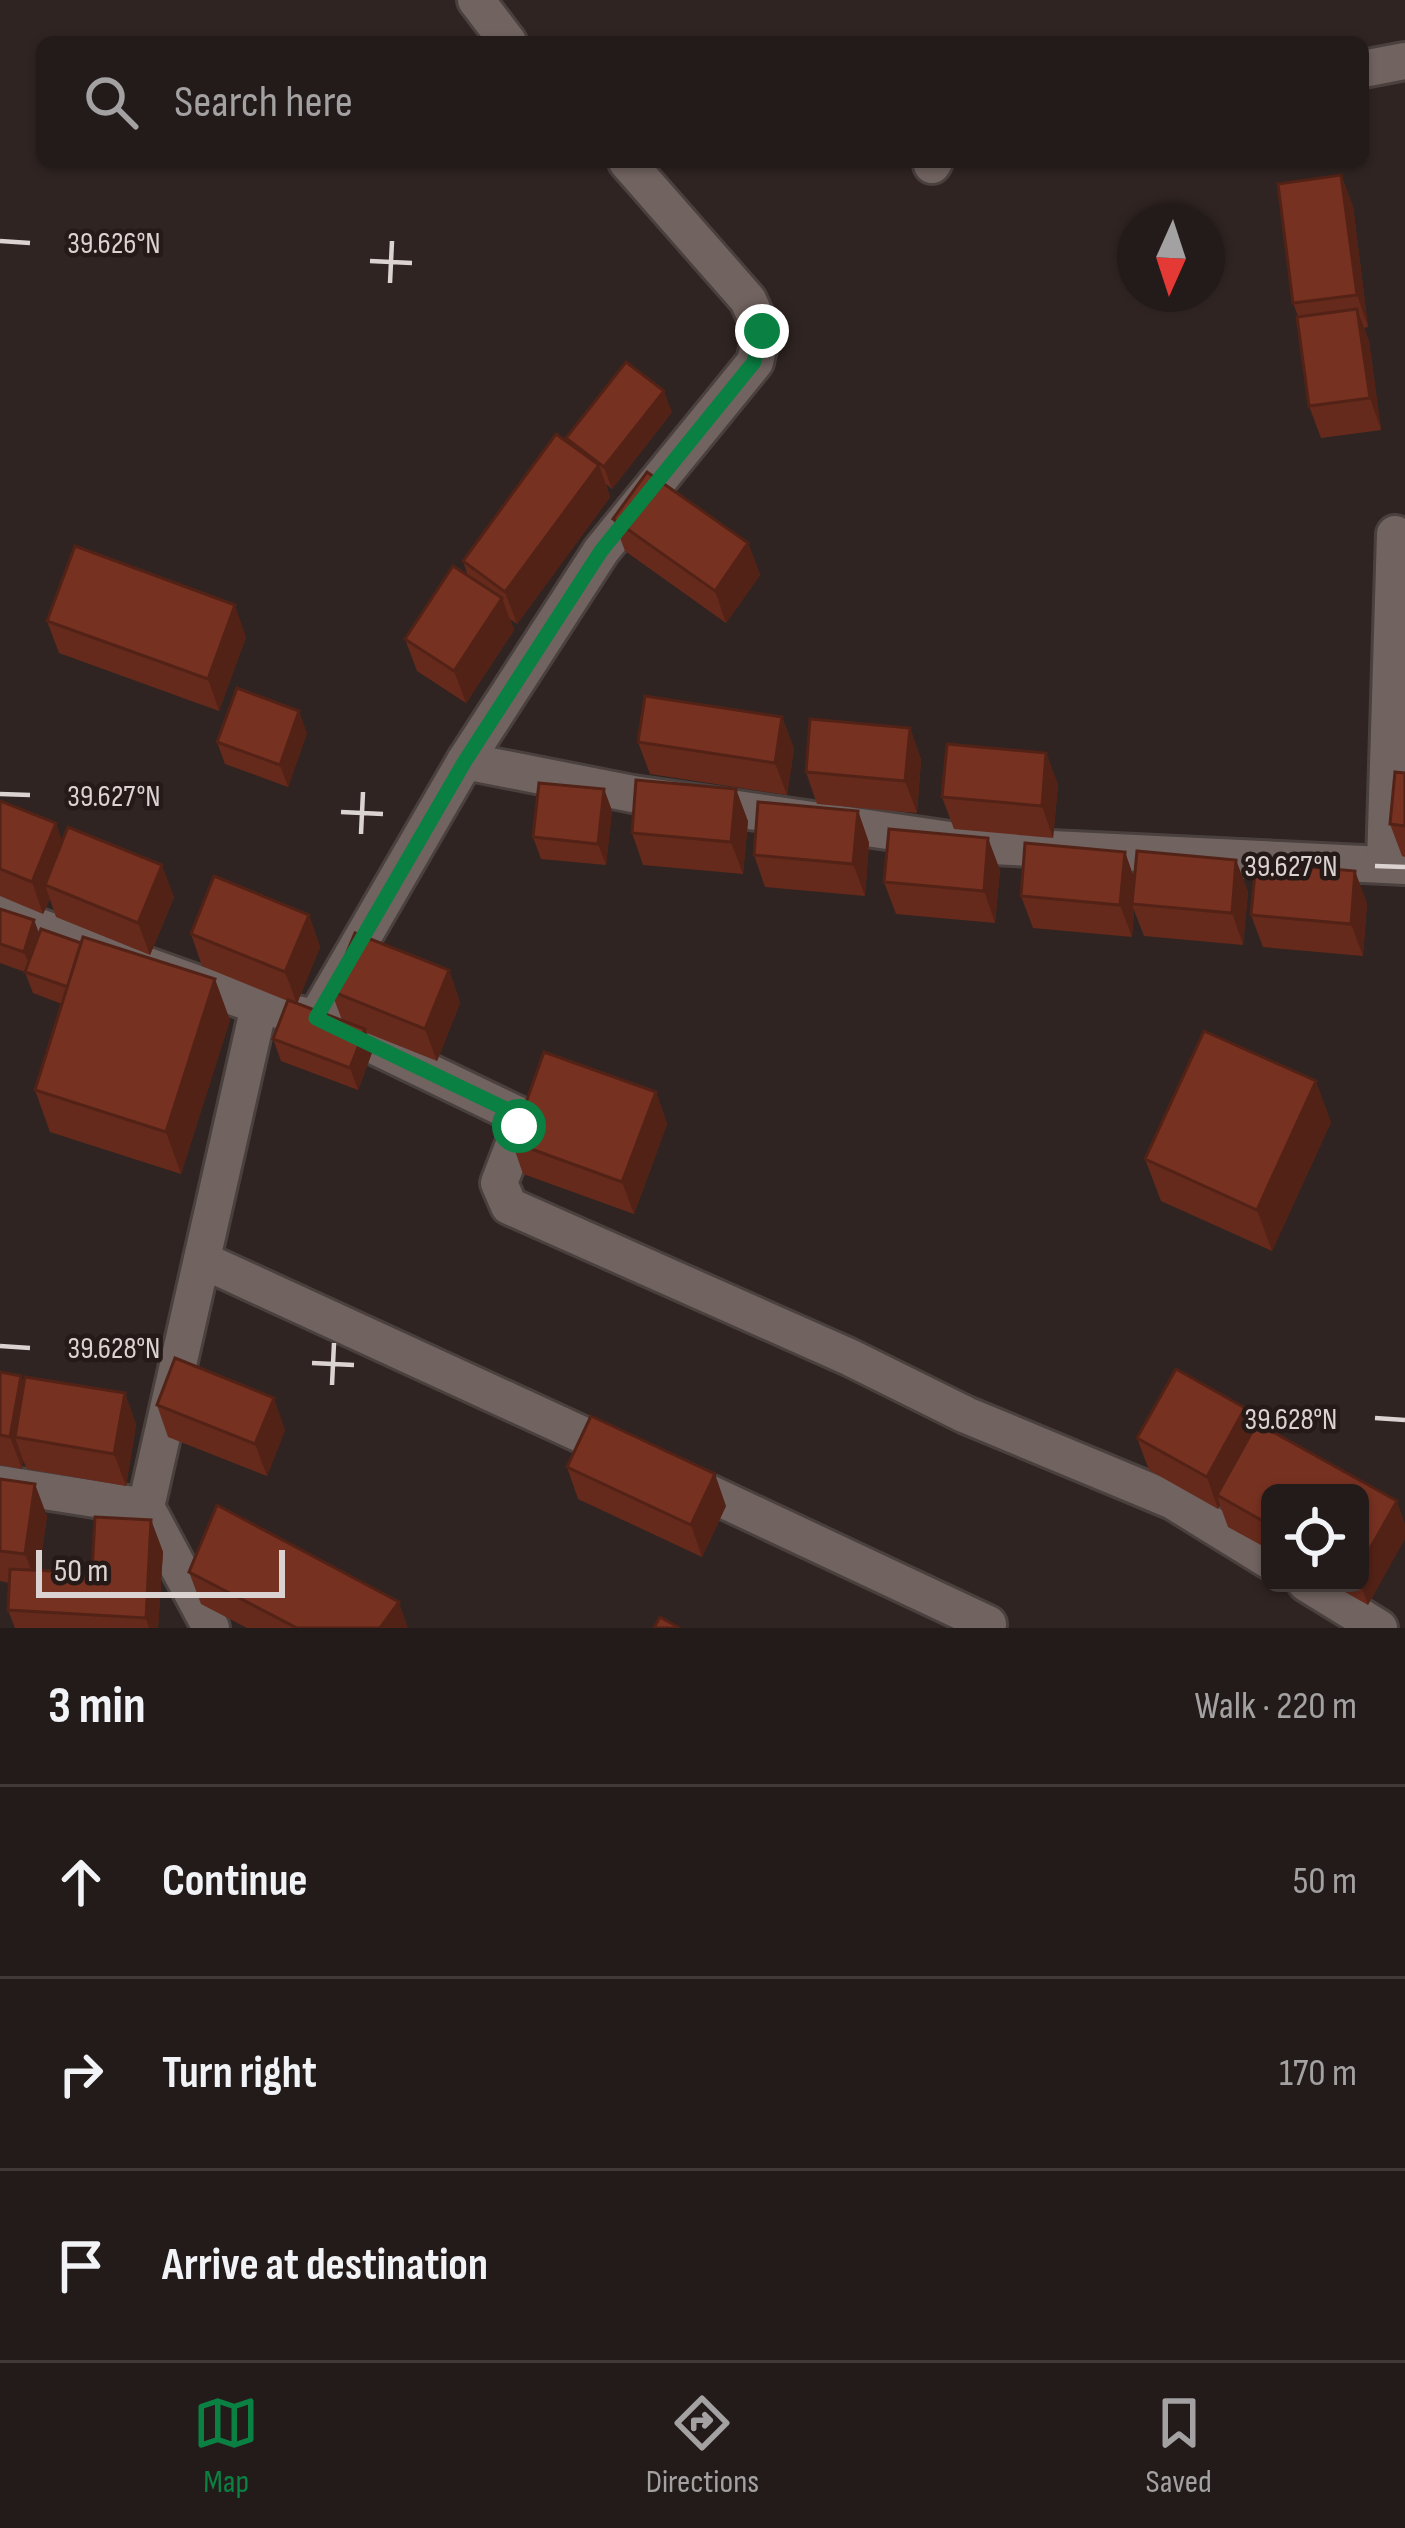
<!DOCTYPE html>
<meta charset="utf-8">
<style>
body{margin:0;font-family:"Sofia Sans Condensed",sans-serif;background:#2b2422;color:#f1f3f6}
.controls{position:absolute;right:36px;bottom:36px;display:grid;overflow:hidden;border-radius:18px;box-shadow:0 3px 9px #0004}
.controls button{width:108px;height:108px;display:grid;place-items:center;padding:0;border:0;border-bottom:3px solid #403938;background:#231b19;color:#f1f3f6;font:60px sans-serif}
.compass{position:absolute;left:1117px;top:204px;width:108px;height:108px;border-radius:50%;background:#231b19;box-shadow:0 3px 9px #0004;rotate:183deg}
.scale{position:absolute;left:36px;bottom:30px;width:249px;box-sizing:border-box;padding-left:12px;border:6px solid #dbd3d1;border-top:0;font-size:33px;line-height:42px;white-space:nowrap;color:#dbd3d1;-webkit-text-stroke:9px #251a17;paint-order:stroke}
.stop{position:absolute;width:36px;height:36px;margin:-27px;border:9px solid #0b8043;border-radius:50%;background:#fff}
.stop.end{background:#0b8043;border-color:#fff;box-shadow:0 3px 12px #0008}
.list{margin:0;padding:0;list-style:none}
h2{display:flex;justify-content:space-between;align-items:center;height:156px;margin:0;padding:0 48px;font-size:51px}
h2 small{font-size:39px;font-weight:400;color:#a3a1a2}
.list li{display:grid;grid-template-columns:78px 1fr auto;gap:36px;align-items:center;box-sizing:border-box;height:192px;padding:0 48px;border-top:3px solid #403938}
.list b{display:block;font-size:45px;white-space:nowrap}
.list em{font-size:39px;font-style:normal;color:#a3a1a2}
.icon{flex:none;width:66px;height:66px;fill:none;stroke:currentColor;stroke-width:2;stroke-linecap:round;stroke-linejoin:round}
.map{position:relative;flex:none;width:1405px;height:1628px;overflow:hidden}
.search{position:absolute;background:#231b19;box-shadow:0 3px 9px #0004;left:36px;right:36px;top:36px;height:132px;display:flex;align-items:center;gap:30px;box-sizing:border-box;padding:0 42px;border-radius:18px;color:#a3a1a2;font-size:45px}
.sheet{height:732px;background:#231b19}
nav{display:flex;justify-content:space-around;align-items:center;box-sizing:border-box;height:168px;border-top:3px solid #403938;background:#231b19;font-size:33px;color:#a3a1a2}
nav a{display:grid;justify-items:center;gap:6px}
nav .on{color:#0b8043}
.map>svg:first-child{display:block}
</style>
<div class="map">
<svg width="1405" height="1628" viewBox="0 0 1405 1628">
<rect width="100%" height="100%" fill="#2f2421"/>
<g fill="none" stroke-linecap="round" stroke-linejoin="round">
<defs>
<g id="minor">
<polyline points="476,0 508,42"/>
<polyline points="1363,69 1405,61"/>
<polyline points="627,162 748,300 762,331 755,362 601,551 465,761 633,794 991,846 1405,866"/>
<polyline points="932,165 934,162"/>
<polyline points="1385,864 1395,534"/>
<polyline points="0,913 259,1006 316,1018 465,761"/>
<polyline points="329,1024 518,1115 519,1131 499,1183 509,1206 849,1357 966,1415 1173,1501 1270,1561"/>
<polyline points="202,1260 624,1454"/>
<polyline points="679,1479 988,1624"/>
<polyline points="0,1484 146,1507 259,1006"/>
<polyline points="146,1507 211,1628"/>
<polyline points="1306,1583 1379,1628"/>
</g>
</defs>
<use href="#minor" stroke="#4a403e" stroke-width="42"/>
<use href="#minor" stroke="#716360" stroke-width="36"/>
</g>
<g fill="#662a1c">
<polygon points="1341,175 1353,207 1368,327 1364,328 1369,341 1381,430 1321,438 1309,406 1298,316 1293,303"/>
<polygon points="672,412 612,489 606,484 610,497 517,624 510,619 514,630 466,703 417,671 405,639 468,576 463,561 568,442 566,438"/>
<polygon points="613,519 748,543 760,575 726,623 625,551"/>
<polygon points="47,621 246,637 219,711 59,653"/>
<polygon points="782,717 794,749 787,795 650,774 638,742"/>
<polygon points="910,728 921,760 917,813 817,804 806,772"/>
<polygon points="307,733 288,787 225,764 217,742"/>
<polygon points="1046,753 1058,785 1053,838 954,829 942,797"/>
<polygon points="1405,773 1405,857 1402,856 1390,824"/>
<polygon points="604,789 612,811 606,865 541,859 533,837"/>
<polygon points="0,801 62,842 174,897 150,955 56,917 50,899 43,914 0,896"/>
<polygon points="858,811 869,843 865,896 765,887 754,855"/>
<polygon points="748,821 743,874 643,865 632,833"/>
<polygon points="1125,852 1134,878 1236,860 1248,892 1243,945 1144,936 1134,910 1132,937 1033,928 1021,896"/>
<polygon points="1000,870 995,923 896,914 884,882"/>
<polygon points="1367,903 1363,956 1263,947 1251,915"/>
<polygon points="0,909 34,920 39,933 230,1020 181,1174 50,1132 35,1090 62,1004 33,993 25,972 0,963"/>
<polygon points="309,915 320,947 297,1003 342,1020 331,991 449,970 460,1003 437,1061 367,1033 373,1050 358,1090 281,1061 273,1039 288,1001 202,966 191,934"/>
<polygon points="656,1092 667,1124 634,1214 523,1174 512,1142"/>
<polygon points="1331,1122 1272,1251 1161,1201 1145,1159"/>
<polygon points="0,1372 21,1376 24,1384 125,1393 136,1425 126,1486 27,1469 23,1460 22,1469 0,1465"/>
<polygon points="157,1405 285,1430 267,1476 168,1437"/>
<polygon points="1253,1430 1397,1501 1368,1605 1329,1583 1360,1583 1360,1493 1270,1493 1270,1550 1228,1527 1220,1505 1218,1509 1149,1470 1137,1438"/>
<polygon points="567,1467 726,1506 702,1557 578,1499"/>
<polygon points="0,1479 47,1516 39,1571 92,1573 151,1520 163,1552 158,1628 15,1628 8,1610 9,1583 0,1581"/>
<polygon points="189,1572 408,1628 247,1628 201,1604"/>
</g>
<g fill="#532217">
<polygon points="1341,175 1353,207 1368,327 1357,295"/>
<polygon points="1357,309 1369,341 1381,430 1370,398"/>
<polygon points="664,391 672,412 612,489 604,467"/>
<polygon points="599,465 610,497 517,624 505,592"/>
<polygon points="748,543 760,575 726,623 715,591"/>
<polygon points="502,598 514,630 466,703 454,671"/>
<polygon points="235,605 246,637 219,711 208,679"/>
<polygon points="299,711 307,733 288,787 280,765"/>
<polygon points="782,717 794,749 787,795 775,763"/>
<polygon points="910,728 921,760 917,813 905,781"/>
<polygon points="1046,753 1058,785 1053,838 1042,806"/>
<polygon points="604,789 612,811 606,865 598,844"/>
<polygon points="736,789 748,821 743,874 731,842"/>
<polygon points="858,811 869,843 865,896 853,864"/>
<polygon points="56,823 67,855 45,885 50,899 43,914 32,882"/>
<polygon points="988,838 1000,870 995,923 984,891"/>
<polygon points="1125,852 1136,884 1132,904 1134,910 1132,937 1120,905"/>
<polygon points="1236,860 1248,892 1243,945 1232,913"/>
<polygon points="162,865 174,897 150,955 138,923"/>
<polygon points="1355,871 1367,903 1363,956 1351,924"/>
<polygon points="309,915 320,947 297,1004 285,972"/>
<polygon points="34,920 42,942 32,973 24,952"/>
<polygon points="449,970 460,1003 437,1061 425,1029"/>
<polygon points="215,979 230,1020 181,1174 166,1132"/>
<polygon points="365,1029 373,1050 358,1090 350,1068"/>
<polygon points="1316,1081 1331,1122 1272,1251 1257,1210"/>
<polygon points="656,1092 667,1124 634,1214 622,1182"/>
<polygon points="21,1376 32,1408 15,1437 23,1460 22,1469 10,1437"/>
<polygon points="125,1393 136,1425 126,1486 114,1454"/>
<polygon points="274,1398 285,1430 267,1476 255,1444"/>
<polygon points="1245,1408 1256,1440 1217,1495 1220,1505 1218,1509 1207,1477"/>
<polygon points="715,1474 726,1506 702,1557 691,1525"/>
<polygon points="35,1484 47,1516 37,1586 25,1554"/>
<polygon points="1397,1501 1405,1524 1405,1539 1368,1605 1360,1583 1360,1566"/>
<polygon points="151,1520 163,1552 158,1628 149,1628 146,1618"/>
<polygon points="399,1602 408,1628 380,1628"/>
</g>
<g fill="#773121" stroke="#532217" stroke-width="3">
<polygon points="1341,175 1357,295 1293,303 1278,184"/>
<polygon points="1357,309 1370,398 1309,406 1297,317"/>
<polygon points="626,362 664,391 604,467 566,438"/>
<polygon points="556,434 599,465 505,592 463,561"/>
<polygon points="647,472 748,543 715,591 613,519"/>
<polygon points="75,546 235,605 208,679 47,621"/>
<polygon points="453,566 502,598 454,671 405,639"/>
<polygon points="237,688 299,711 280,765 217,742"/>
<polygon points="645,696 782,717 775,763 638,742"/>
<polygon points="810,719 910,728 905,781 806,772"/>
<polygon points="947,744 1046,753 1042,806 942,797"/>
<polygon points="1395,772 1405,773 1405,826 1390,824"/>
<polygon points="636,780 736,789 731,842 632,833"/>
<polygon points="539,783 604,789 598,844 533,837"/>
<polygon points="0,801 56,823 32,882 0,869"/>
<polygon points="758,802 858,811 853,864 754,855"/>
<polygon points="68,827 162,865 138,923 45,885"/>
<polygon points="889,829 988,838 984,891 884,882"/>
<polygon points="1025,843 1125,852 1120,905 1021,896"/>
<polygon points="1137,851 1236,860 1232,913 1132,904"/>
<polygon points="1256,862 1355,871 1351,924 1251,915"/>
<polygon points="214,876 309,915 285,972 191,934"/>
<polygon points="0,909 34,920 24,952 0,944"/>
<polygon points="41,929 81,943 68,987 25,972"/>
<polygon points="355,933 449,970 425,1029 331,991"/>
<polygon points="83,937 215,979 166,1132 35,1090"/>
<polygon points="288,1000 365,1029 350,1068 273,1039"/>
<polygon points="1204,1031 1316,1081 1257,1210 1145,1159"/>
<polygon points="544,1052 656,1092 622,1182 512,1142"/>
<polygon points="175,1358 274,1398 255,1444 157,1405"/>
<polygon points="1176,1369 1245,1408 1207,1477 1137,1438"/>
<polygon points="0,1372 21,1376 10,1437 0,1435"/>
<polygon points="25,1377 125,1393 114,1454 15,1437"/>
<polygon points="591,1416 715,1474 691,1525 567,1467"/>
<polygon points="1257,1423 1397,1501 1360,1566 1360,1493 1270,1493 1270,1525 1217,1495"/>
<polygon points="0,1479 35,1484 25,1554 0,1551"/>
<polygon points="217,1505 399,1602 380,1628 297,1628 189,1572"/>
<polygon points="95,1517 151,1520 146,1618 8,1610 10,1569 92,1573"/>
<polygon points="660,1617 680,1628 654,1628"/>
</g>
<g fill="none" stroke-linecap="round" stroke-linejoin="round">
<polyline stroke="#0b8043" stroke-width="15" points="519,1126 514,1113 316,1018 465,761 601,551 754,362 762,331"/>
</g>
<path fill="none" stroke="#dbd3d1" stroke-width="4.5" d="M0 241 30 243M370 261 412 263M390 283 392 241M0 794 30 795M341 812 383 814M361 834 363 792M1375 866 1405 867M0 1346 30 1348M312 1363 354 1365M332 1385 334 1343M1375 1418 1405 1420"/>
<g font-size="30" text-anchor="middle" fill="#dbd3d1" stroke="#251a17" stroke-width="9" stroke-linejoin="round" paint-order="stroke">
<text x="114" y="253">39.626°N</text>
<text x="114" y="806">39.627°N</text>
<text x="1291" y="876">39.627°N</text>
<text x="114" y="1358">39.628°N</text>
<text x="1291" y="1429">39.628°N</text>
</g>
</svg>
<div class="controls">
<button><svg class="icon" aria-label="locate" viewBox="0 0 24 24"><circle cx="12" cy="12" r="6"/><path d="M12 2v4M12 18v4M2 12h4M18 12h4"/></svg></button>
</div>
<svg class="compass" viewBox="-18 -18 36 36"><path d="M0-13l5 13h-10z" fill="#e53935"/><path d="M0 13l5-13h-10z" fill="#a3a1a2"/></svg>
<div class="scale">50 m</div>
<div class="stop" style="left:519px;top:1126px"></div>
<div class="stop end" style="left:762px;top:331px"></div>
<div class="search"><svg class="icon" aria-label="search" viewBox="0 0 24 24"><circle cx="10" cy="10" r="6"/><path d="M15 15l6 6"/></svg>Search here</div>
</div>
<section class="sheet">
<h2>3 min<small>Walk · 220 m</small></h2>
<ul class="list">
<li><svg class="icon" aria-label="ahead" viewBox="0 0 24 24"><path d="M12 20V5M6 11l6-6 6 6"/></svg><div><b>Continue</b></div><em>50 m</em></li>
<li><svg class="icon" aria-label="right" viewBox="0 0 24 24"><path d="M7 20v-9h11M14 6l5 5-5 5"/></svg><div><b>Turn right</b></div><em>170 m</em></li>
<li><svg class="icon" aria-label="arrive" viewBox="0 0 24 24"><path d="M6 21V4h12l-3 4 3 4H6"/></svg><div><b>Arrive at destination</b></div></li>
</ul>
</section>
<nav>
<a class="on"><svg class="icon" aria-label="map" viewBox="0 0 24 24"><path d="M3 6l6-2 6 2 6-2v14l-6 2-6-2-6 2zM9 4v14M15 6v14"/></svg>Map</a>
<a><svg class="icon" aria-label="directions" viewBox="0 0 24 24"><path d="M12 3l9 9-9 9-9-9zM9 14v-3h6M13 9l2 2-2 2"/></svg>Directions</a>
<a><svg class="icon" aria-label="saved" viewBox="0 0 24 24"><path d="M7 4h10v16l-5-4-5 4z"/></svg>Saved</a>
</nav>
